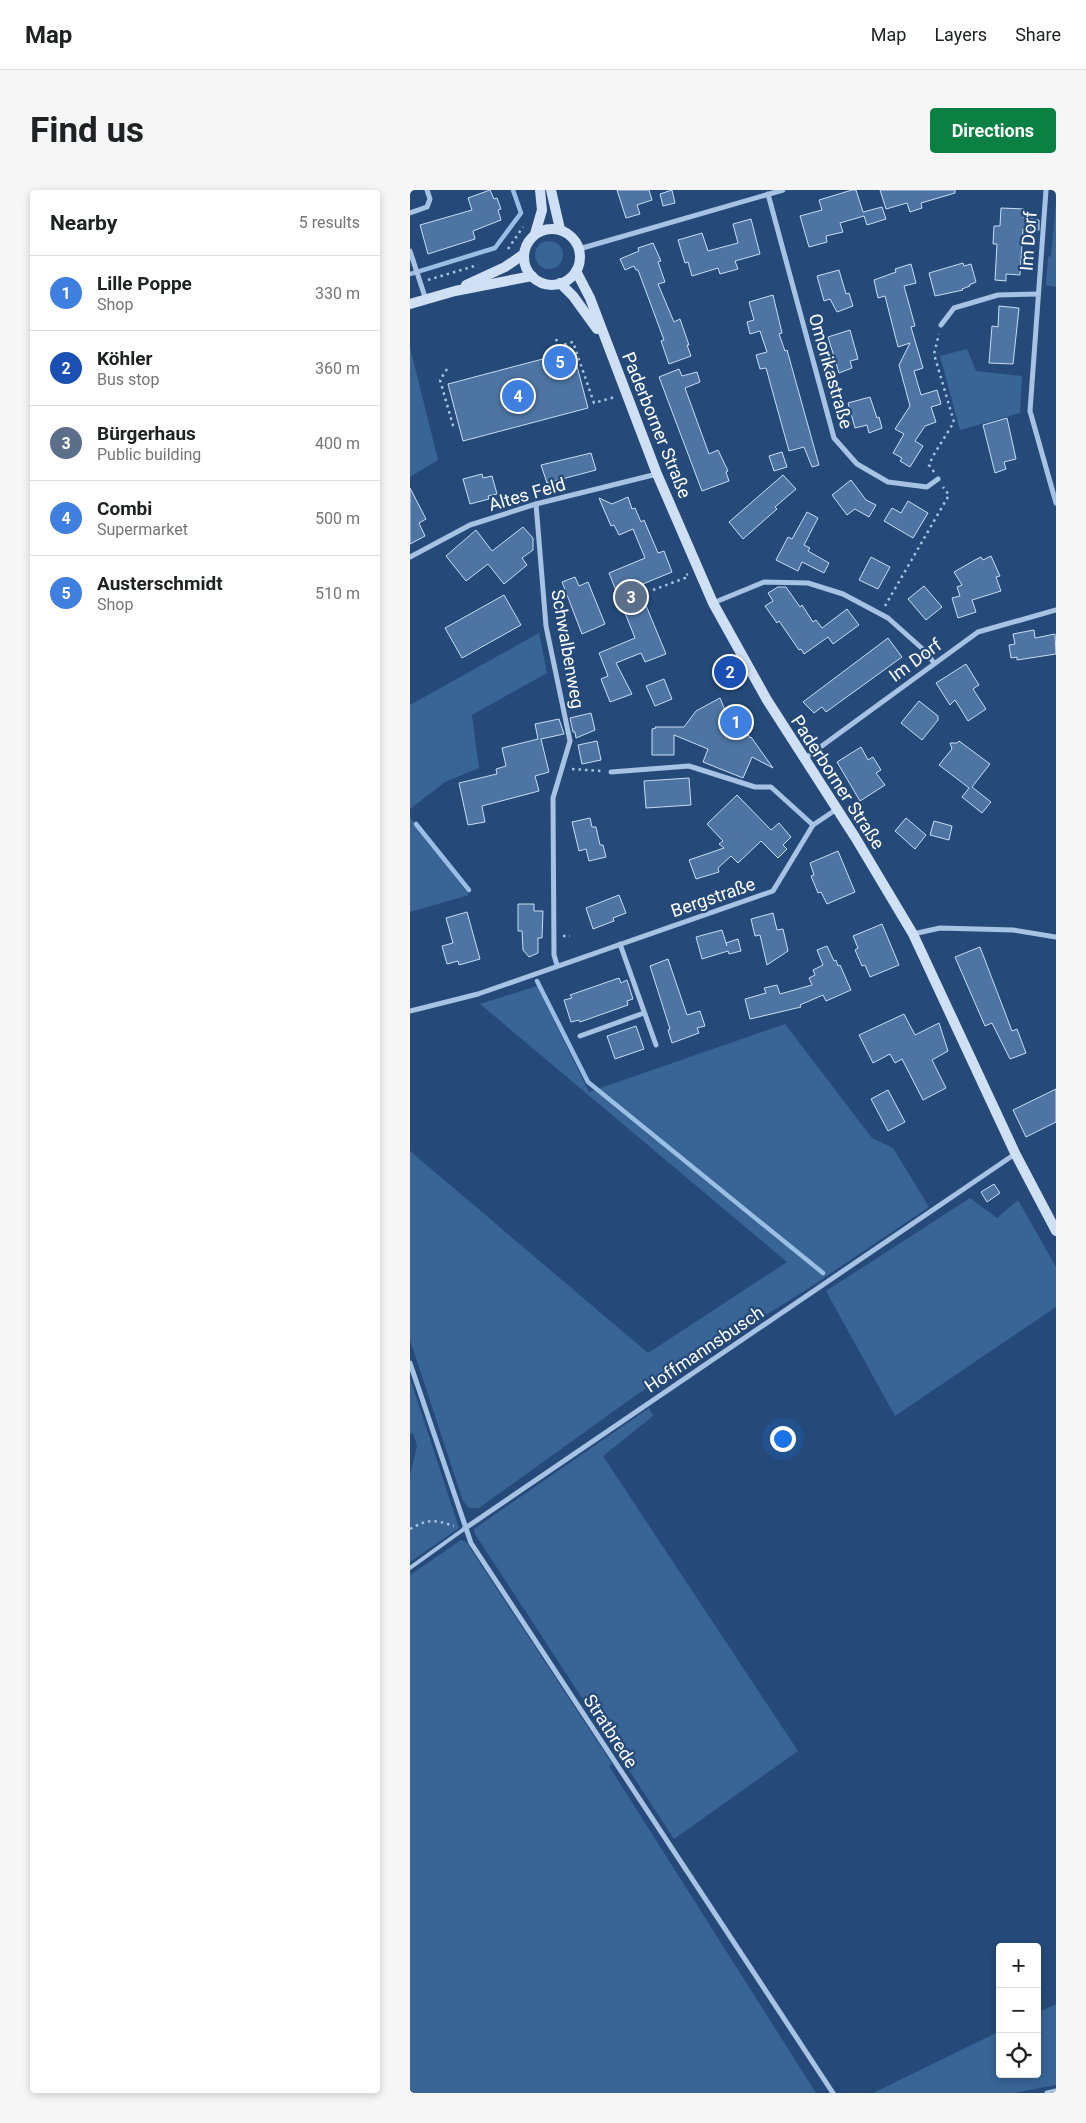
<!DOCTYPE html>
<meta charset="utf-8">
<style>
body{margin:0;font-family:Roboto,sans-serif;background:#f6f6f6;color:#202124}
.controls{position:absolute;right:15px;bottom:15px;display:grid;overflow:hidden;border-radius:5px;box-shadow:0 2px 8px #0003}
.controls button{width:45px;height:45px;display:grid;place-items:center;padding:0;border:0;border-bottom:1px solid #e0e0e0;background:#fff;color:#202124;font:25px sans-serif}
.you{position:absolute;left:372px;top:1248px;width:18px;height:18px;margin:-12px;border:4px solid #fff;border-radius:50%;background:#1a73e8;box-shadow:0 0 0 8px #1a73e833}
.badge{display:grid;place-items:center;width:32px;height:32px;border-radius:50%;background:#0b8043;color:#fff;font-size:16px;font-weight:700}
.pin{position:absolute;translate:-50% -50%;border:2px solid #fff;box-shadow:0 1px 5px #0006}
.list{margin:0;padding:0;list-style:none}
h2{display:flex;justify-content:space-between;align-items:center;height:65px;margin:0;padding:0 20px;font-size:21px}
h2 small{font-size:16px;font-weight:400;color:#757577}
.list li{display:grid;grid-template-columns:32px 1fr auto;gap:15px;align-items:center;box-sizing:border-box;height:75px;padding:0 20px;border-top:1px solid #e0e0e0}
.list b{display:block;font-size:19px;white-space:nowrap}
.list p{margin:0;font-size:16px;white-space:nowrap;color:#757577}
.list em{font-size:16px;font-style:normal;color:#757577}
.icon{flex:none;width:28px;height:28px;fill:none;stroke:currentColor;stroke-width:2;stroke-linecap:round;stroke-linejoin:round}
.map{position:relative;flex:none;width:646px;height:1903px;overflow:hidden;border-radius:5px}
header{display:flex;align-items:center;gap:30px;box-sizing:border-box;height:70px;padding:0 25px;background:#fff;border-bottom:1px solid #e0e0e0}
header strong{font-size:24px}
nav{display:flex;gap:28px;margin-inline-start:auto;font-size:18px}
.intro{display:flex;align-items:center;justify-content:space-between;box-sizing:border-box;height:120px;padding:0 30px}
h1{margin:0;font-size:35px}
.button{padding:12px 22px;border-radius:5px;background:#0b8043;color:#fff;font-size:18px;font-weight:700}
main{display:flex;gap:30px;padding:0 30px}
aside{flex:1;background:#fff;border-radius:5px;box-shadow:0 2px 8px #0003}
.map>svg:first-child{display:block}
</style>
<header>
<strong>Map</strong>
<nav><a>Map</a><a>Layers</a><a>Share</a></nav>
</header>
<div class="intro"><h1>Find us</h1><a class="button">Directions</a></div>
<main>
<aside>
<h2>Nearby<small>5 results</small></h2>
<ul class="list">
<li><span class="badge" style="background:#3f7fe0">1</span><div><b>Lille Poppe</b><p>Shop</p></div><em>330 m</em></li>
<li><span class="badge" style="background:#1a4fb4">2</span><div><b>Köhler</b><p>Bus stop</p></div><em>360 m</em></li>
<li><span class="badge" style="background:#5c6f8a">3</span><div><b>Bürgerhaus</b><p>Public building</p></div><em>400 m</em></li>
<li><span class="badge" style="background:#3f7fe0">4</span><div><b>Combi</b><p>Supermarket</p></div><em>500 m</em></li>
<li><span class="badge" style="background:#3f7fe0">5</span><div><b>Austerschmidt</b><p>Shop</p></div><em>510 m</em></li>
</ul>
</aside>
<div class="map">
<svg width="646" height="1903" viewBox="0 0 646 1903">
<rect width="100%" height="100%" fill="#254a79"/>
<g fill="#386496">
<polygon points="646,12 646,97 636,95 638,67 641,66"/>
<circle cx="139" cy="65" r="14"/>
<polygon points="0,157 28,270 0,287"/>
<polygon points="557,159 566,181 612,186 610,223 550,240 530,166"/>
<polygon points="129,443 137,483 62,525 69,578 35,592 0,619 0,515"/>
<polygon points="0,627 59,705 0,722"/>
<polygon points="127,796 179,902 375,834 462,948 483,958 519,1017 396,1100 229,1203 69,1318 59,1318 53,1311 0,1150 0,961 238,1163 377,1072 70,814"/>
<polygon points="560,1008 587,1028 608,1010 646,1077 646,1117 485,1226 416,1101"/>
<polygon points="0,1188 49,1338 0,1372 0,1285 7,1256 3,1243 0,1244"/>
<polygon points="239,1218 243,1226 193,1266 388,1561 264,1649 65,1344 64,1339"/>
<polygon points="51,1350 56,1352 202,1574 199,1576 406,1903 0,1903 0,1385"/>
<polygon points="646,1814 646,1895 604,1903 463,1903 590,1841 590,1884 627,1884 627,1823"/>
</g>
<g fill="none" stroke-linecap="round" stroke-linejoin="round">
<g stroke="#9bbee4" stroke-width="4.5">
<polyline points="0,84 85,58 111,23 103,0"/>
<polyline points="6,634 59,700"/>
<polyline points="127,791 178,892 413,1083"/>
</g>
</g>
<g fill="#4d74a2" stroke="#c9ddf3">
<polygon points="80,0 84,9 87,8 91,19 88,20 91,30 63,41 65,49 18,64 10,35 62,20 58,8"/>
<polygon points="207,0 239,0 242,10 227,15 230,24 216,28"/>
<polygon points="262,0 265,13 253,16 250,4"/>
<polygon points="442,0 446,0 453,22 472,17 476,29 457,35 454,26 430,33 433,42 416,46 417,52 399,57 390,26 412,20 409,10"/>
<polygon points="470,0 545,0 545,3 511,13 512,18 500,22 497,13 476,19"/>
<polygon points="591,18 614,19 614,28 629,30 629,40 613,39 610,85 596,84 596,91 585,90 587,54 583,54 584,36 590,36"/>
<polygon points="341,29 350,64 325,71 328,79 310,84 308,78 282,86 278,72 275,73 268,50 292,43 298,61 328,53 323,34"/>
<polygon points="243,53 251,71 248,72 255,92 248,94 264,132 270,129 279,155 277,155 281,166 259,174 251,151 254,150 228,80 226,80 224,76 215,80 210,69 229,61 228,58"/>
<polygon points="553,73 554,76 561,74 566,92 559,95 560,96 552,99 553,100 525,106 519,83"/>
<polygon points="501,74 506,93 494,96 505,136 501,137 513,178 504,181 511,205 527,200 531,214 521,217 526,232 515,236 505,251 513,256 500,277 490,271 492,268 483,263 494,244 485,239 500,216 489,175 500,153 488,157 475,106 468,108 464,90 486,82 485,79"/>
<polygon points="429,80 436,104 439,103 443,116 427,122 420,109 414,111 407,86"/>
<polygon points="363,105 372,143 369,144 375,161 377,160 409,275 402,277 394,257 379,261 356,178 350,179 346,165 357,162 350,141 340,144 337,132 344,130 339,112"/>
<polygon points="589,116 609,118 603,174 579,173 582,136 588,137"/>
<polygon points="440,140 448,169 440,171 442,178 429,183 418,147"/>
<polygon points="163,161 178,218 53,251 38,194"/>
<polygon points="269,179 272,186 287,182 290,192 275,198 299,264 308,260 318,281 316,282 319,291 292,301 249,187"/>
<polygon points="460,207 467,228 469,227 472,238 459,243 457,235 445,238 438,213"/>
<polygon points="597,228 606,269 594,272 596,279 585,283 573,235"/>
<polygon points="372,262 377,277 364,281 359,266"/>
<polygon points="181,263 186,280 137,293 131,275"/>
<polygon points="72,284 73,288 82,286 87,304 78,306 79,309 60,314 53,289"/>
<polygon points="373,285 386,299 365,317 367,319 333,349 319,332"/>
<polygon points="441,290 456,310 466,315 459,327 445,319 437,325 422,305"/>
<polygon points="0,298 16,329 9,333 15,346 0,354"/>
<polygon points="218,307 222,319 225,318 231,332 234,330 248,363 254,361 262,382 228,396 256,464 235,472 231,463 206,473 222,504 200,512 191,489 198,486 189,463 225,448 199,383 235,368 223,339 209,345 204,335 201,336 189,308 202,314"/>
<polygon points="498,311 518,323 503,348 474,331 482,318 491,323"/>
<polygon points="397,322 408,328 394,355 400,358 398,361 419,373 414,383 392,372 388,381 366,370 378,347 382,349"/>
<polygon points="113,337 123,348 123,360 112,368 117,375 94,394 78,374 56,391 36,366 66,340 82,361"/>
<polygon points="581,366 590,386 586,387 591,401 562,410 566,422 548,428 542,408 550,406 547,397 552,395 544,382 565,370 571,367 573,370"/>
<polygon points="461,367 480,377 468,399 449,390"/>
<polygon points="165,387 169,396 178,392 195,434 172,444 152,392"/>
<polygon points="514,396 532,417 516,430 498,409"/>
<polygon points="368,397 376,397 390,417 392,415 403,432 406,430 412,438 437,419 449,435 423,454 418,447 394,464 391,459 389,460 369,431 367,433 355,416 363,411 358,403"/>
<polygon points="94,405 111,435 52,468 35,438"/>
<polygon points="624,440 625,448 645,444 646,464 607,470 607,467 601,468 599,455 605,454 603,444"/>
<polygon points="478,448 492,467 416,522 412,517 404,523 393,512"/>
<polygon points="556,474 569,495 563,499 576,519 558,531 545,510 540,515 526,493"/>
<polygon points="254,489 262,509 245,516 236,496"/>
<polygon points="310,508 319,530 327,525 340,548 341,547 363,578 342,567 333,588 293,572 298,559 264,545 264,565 242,565 242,539 246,538 245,537 274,537 286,521"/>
<polygon points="509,511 528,526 528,530 512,550 491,533"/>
<polygon points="181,523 185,540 166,548 165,542 163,542 160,528"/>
<polygon points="149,529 154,544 131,549 139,582 125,586 129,601 72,616 75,632 58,635 49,593 87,584 86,579 96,576 92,558 128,549 125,534"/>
<polygon points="187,551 191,570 172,574 168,555"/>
<polygon points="549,551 580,574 562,597 581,612 572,623 552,607 559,598 529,575 542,559 540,553 547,553"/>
<polygon points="451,557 458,570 463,567 471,580 466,583 475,595 450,611 427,572"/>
<polygon points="279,588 281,615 236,618 234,591"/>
<polygon points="327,605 361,640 369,633 381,647 373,655 377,659 368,668 351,651 328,673 321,666 308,678 309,682 286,689 279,670 314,658 309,654 313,651 297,634"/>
<polygon points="180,628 182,637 186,637 190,655 193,655 196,667 179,671 176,659 169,661 162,632"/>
<polygon points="496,628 516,645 505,659 485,641"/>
<polygon points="524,631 542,636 539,650 520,645"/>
<polygon points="428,661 445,702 417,714 411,702 408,703 401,686 404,685 400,673"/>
<polygon points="209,705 216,723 203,728 204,731 183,739 176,718"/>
<polygon points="108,714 124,714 124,721 133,721 132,748 128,748 128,763 119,767 113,760 112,741 108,741"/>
<polygon points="57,722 70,769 49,775 48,771 37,774 32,756 43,753 36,728"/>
<polygon points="363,723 367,740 373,739 378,761 357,775 350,745 345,746 341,729"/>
<polygon points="472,734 489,775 460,787 455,775 452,776 445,760 448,758 443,746"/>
<polygon points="312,740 317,756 316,753 328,749 331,761 319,764 318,761 292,769 286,747"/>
<polygon points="417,756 424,771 426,770 428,776 430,775 441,800 416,811 413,805 390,815 391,817 340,829 335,809 356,803 354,798 367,795 370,804 402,795 399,788 405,785 403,780 413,775 407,760"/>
<polygon points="570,757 602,841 607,839 616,863 600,869 582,833 575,836 545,767"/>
<polygon points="258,769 277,825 290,821 295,836 287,838 289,843 262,853 258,840 260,839 240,776"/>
<polygon points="209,788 211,793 217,790 223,809 217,811 218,815 170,832 169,830 161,832 154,810 162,808 160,805"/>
<polygon points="494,824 505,845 529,833 538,861 522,870 536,898 513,910 492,869 485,873 480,864 463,873 449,845"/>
<polygon points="226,836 234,859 205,869 197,846"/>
<polygon points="646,899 646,932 616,947 603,920"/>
<polygon points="478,900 495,932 478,941 461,909"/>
<polygon points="584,994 590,1003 577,1012 571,1002"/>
</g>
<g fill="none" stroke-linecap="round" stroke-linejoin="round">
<g stroke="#a7c3e3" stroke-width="2.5" stroke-dasharray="2.5 4" stroke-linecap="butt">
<polyline points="98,59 113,37"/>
<polyline points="18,90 68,75"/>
<polyline points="146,149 149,156 163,152 184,213 205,207"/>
<polyline points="37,179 30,190 44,239"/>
<polyline points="524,282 519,275 523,266 544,232 524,164 529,144"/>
<polyline points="243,400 275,388 274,386 278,384"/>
<polyline points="475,416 539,305 533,297"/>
<polyline points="162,579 191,581"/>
<polyline points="153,746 160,746"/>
<path d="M0 1339C18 1329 23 1329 44 1336"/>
</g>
<polyline stroke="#a7c3e3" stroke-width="4" points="0,1378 54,1339"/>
<g stroke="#a7c3e3" stroke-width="5">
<polyline points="636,0 620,221 646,313"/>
<polyline points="358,4 424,248 447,274 478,292 517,297 528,289"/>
<polyline points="0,23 17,17 20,9 17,0"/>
<polyline points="169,59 373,0"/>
<polyline points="0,61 16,110"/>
<polyline points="531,135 544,118 588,105 628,104"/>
<polyline points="126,314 136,436 160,551 143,608 144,765 147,775"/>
<polyline points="0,367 60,335 126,314 247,284"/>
<polyline points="303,413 354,392 398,393 433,404 478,428 515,461 524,473"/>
<polyline points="394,569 568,442 646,420"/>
<polyline points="201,582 279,576 345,597 361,597 403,635"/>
<polyline points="503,744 530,738 603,740 646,747"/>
<polyline points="210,754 246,855"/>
<polyline points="0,821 68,804 363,701 403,635 427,619"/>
<polyline points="170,846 234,823"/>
<polyline points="0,1173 61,1353 423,1903"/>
<polyline points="54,1339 605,964"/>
<polyline points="637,1903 646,1901"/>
</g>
<g stroke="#d0e0f4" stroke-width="10">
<polyline points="141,0 150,39"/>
<circle cx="142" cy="67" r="28"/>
<polyline points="125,44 132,20 130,0"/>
<polyline points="166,81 180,108 247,284 303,413 357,510 445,647 503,744 605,963 646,1041"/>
<polyline points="150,93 163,106 187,139"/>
<polyline points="56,95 95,77 114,64"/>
<polyline points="0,114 45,101 122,86"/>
</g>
</g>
<g text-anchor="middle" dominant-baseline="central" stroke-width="4.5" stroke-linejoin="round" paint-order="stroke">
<g font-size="18" fill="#fff" stroke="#254a79">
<text transform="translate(618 51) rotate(-86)">Im Dorf</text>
<text transform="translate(421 181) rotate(74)">Omorikastraße</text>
<text transform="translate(247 235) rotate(68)">Paderborner Straße</text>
<text transform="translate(117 304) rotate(-16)">Altes Feld</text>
<text transform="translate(158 459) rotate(80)">Schwalbenweg</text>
<text transform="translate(505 470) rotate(-36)">Im Dorf</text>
<text transform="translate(428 592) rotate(57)">Paderborner Straße</text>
<text transform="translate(303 707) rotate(-19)">Bergstraße</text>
<text transform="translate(294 1159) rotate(-34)">Hoffmannsbusch</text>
<text transform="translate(201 1541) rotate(57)">Stratbrede</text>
</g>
</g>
</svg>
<div class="controls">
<button>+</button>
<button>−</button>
<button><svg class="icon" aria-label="locate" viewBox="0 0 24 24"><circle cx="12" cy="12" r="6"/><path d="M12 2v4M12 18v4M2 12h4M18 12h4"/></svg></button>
</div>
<div class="you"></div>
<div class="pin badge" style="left:326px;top:532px;background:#3f7fe0">1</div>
<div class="pin badge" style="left:320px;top:482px;background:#1a4fb4">2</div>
<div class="pin badge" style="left:221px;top:407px;background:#5c6f8a">3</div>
<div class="pin badge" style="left:108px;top:206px;background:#3f7fe0">4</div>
<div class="pin badge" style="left:150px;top:172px;background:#3f7fe0">5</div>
</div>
</main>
